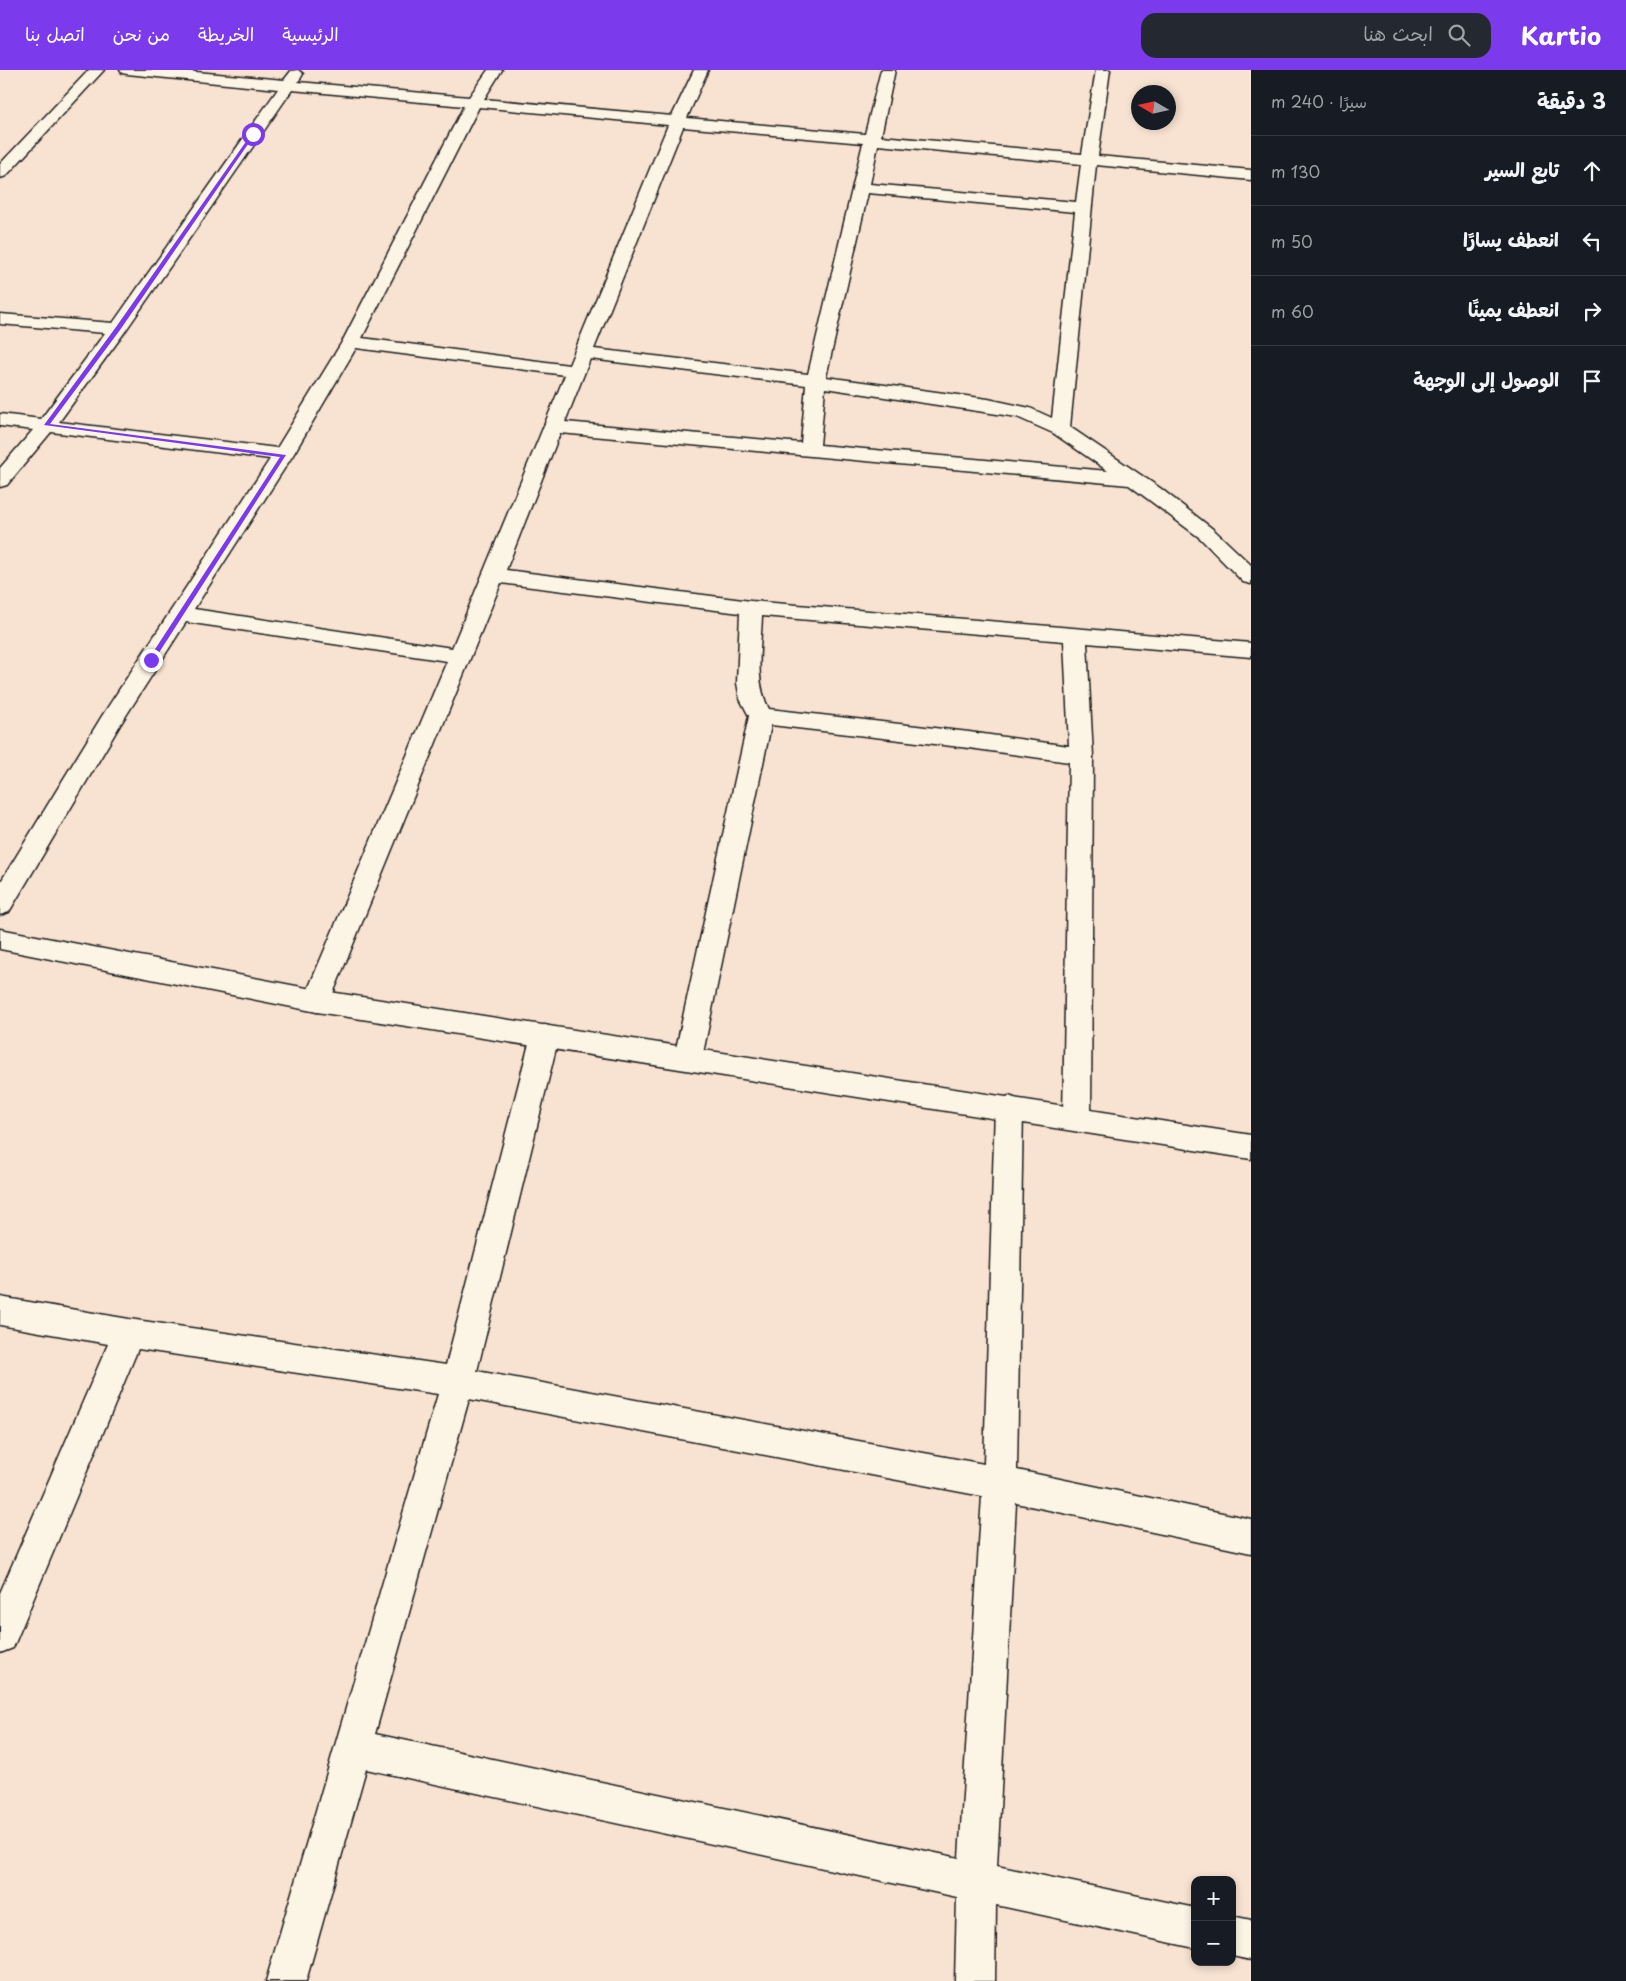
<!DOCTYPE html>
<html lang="ar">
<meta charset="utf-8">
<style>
body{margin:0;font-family:"Playpen Sans","Playpen Sans Arabic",sans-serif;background:#242831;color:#f1f3f6;direction:rtl}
.controls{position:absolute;right:15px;bottom:15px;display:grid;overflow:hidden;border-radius:10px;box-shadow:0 2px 8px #0003}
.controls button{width:45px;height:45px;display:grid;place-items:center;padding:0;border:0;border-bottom:1px solid #363941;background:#171b24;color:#f1f3f6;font:25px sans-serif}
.compass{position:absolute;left:1131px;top:15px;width:45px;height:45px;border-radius:50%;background:#171b24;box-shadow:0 2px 8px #0003;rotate:279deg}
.stop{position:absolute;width:15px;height:15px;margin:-11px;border:4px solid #7c3aed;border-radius:50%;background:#fff}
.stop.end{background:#7c3aed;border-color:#fff;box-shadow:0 1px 5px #0008}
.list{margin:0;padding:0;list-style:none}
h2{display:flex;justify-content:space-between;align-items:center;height:65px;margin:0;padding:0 20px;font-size:21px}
h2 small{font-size:16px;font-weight:400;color:#9ea1a6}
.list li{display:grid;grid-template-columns:32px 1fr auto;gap:15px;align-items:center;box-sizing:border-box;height:70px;padding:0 20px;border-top:1px solid #363941}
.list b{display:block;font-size:19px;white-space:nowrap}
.list em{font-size:16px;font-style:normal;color:#9ea1a6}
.icon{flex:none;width:28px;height:28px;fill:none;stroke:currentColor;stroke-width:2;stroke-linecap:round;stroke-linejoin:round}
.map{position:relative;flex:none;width:1251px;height:1911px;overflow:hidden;direction:ltr}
header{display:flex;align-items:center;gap:30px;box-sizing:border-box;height:70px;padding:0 25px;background:#7c3aed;color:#fff}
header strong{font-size:24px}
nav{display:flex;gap:28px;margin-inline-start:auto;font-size:18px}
.search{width:350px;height:45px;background:#242831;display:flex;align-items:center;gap:12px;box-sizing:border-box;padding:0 18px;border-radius:15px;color:#9ea1a6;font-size:19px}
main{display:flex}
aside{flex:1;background:#171b24}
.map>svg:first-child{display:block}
</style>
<header>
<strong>Kartio</strong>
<div class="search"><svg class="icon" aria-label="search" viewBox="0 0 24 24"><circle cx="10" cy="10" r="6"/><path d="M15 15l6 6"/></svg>ابحث هنا</div>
<nav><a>الرئيسية</a><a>الخريطة</a><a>من نحن</a><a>اتصل بنا</a></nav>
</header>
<main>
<aside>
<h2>3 دقيقة<small>سيرًا · 240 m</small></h2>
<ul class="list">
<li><svg class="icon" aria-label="ahead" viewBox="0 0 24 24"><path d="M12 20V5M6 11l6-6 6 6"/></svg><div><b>تابع السير</b></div><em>130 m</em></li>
<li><svg class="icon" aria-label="left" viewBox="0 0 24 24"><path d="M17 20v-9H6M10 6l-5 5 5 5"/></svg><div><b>انعطف يسارًا</b></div><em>50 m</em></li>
<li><svg class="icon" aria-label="right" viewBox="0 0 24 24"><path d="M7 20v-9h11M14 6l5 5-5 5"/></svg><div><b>انعطف يمينًا</b></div><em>60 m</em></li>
<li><svg class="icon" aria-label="arrive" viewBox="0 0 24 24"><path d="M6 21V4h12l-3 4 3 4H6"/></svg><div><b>الوصول إلى الوجهة</b></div></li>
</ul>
</aside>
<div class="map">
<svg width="1251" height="1911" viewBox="0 0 1251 1911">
<rect width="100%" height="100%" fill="#f8e2d1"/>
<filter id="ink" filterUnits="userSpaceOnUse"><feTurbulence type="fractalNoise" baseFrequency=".02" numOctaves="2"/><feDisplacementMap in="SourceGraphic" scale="10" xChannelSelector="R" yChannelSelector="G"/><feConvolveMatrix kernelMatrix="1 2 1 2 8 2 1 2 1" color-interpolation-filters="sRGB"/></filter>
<g filter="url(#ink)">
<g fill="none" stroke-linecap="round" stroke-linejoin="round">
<defs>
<g id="minor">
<polygon points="89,0 104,0 6,106 0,108 0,94"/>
<path d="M120 0H174L284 10 291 1 298 0 303 4 298 12 469 27 488 0H502L484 29 672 46 694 0H708L687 48 865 64 881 0H895L881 66 1082 84 1096 0H1110L1098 86 1251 100V110L1096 95 1070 357 1160 418 1214 460 1251 495V514L1243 512 1200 468 1129 415 560 363 506 500 751 531 1251 573V587L1087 573 1093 686 1091 1049 1087 1057 1077 1061 1067 1057 1063 1049 1069 692 969 678 771 655 702 988 698 996 688 999 678 996 674 988 749 646 740 629 737 613 740 543 501 513 327 938 317 942 307 938 303 931 447 591 186 552 120 655 9 842 0 845V813L102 646 270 389 51 362 7 415 0 417V398L33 360 0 356V344L41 349 105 263 0 254V244L113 253 278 19 127 4 122 3ZM292 20 464 36 342 272 277 378 59 352 124 263ZM479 37 668 55 569 295 362 268ZM683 57 863 73 808 304 594 279ZM878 75 1081 94 1076 132 870 114ZM868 123 1075 142 1052 348 1030 338 988 329 826 307ZM356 278 565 305 452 578 194 539 293 385ZM590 289 806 315 801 373 565 352ZM825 318 1017 347 1053 363 1108 401 820 375ZM762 546 1064 571 1069 676 969 662 769 639C754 611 761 577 762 546Z"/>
<path d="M545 955 555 958 559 966 477 1301 984 1394 995 1038 999 1030 1009 1026 1019 1030 1023 1038 1017 1400 1251 1449V1483L1016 1433 997 1796 1195 1838V1878L996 1835 995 1911H955L957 1827 366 1699 306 1911H266L438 1324 138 1279 13 1578 0 1583V1523L108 1274 0 1255V1227L129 1249 446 1295 531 966 535 958ZM469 1329 982 1426 959 1788 375 1664Z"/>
<polygon points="1232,1846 1251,1850 1251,1890 1232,1886"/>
</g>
<polygon id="major" points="0,859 317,920 1251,1065 1251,1089 317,942 0,879"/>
</defs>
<use href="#minor" stroke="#1c1c1c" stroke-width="3"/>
<use href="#major" stroke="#1c1c1c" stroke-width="3"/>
<use href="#minor" fill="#fcf5e5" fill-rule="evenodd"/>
<use href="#major" fill="#fcf5e5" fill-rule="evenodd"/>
</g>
</g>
<polygon fill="#7c3aed" points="252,63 255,64 120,260 50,354 286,385 153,592 151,593 148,590 280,387 44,355 116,257"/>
</svg>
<div class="controls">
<button>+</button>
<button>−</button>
</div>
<svg class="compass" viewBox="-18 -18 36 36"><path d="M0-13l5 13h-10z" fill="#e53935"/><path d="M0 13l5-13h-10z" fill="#9ea1a6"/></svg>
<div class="stop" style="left:253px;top:64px"></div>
<div class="stop end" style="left:151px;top:590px"></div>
</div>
</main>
